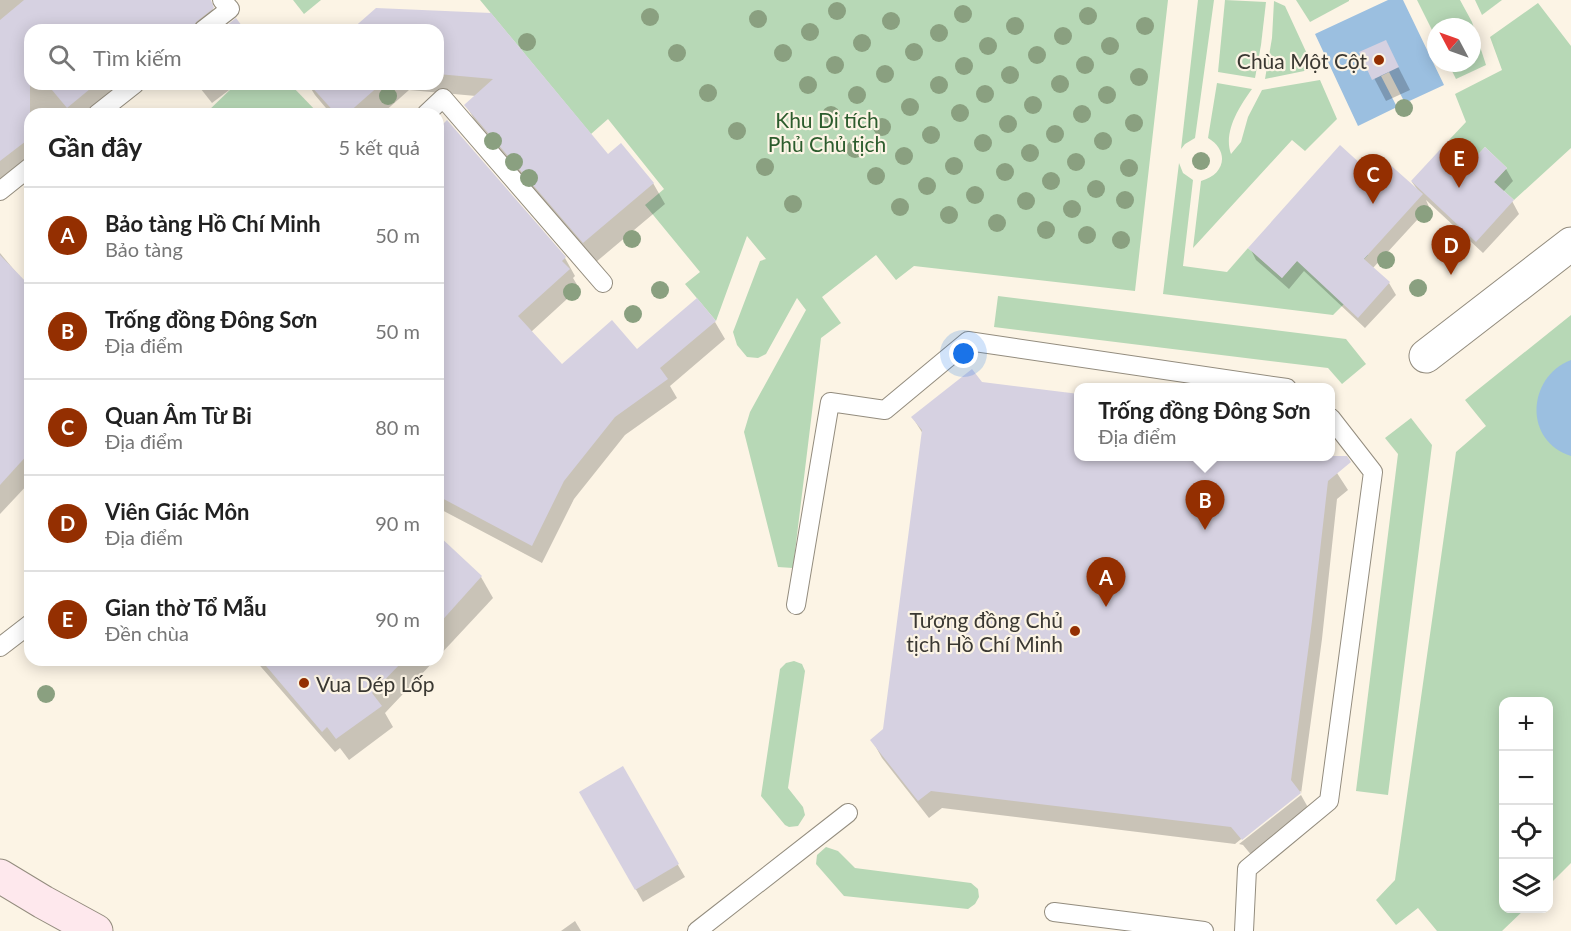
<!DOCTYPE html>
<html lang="vi">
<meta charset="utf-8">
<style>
body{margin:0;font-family:Lato,sans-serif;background:#f6f6f6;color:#222}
.controls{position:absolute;right:18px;bottom:18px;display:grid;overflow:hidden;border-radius:12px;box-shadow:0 3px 15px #0003}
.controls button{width:54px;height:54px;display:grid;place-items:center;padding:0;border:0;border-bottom:2px solid #e0e0e0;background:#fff;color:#222;font:30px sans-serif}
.compass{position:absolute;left:1427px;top:18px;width:54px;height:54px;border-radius:50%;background:#fff;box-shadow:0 3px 15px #0003;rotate:311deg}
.you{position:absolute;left:964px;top:354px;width:21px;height:21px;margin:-15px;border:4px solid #fff;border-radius:50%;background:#1a73e8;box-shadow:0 0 0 9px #1a73e833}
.badge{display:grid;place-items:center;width:39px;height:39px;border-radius:50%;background:#942f01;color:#fff;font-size:20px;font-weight:700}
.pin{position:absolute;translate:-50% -50px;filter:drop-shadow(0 2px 3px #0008)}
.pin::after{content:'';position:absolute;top:32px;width:21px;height:18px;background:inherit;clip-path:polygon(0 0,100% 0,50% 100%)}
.popup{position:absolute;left:1074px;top:383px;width:261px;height:78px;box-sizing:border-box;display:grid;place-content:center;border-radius:12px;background:#fff;filter:drop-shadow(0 2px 4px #0005);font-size:20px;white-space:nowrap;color:#767676}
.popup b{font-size:22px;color:#222}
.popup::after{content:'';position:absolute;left:50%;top:100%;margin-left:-12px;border:12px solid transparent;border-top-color:#fff}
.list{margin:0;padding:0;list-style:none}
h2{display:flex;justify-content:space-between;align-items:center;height:78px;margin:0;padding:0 24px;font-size:26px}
h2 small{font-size:20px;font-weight:400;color:#767676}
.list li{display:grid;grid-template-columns:39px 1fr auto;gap:18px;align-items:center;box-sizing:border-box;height:96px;padding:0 24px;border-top:2px solid #e0e0e0}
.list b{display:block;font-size:22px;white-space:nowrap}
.list p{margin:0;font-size:20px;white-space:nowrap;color:#767676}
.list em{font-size:20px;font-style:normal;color:#767676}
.icon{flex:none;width:33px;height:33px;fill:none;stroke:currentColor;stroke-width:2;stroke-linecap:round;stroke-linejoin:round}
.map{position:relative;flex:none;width:1571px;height:931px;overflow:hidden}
.search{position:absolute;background:#fff;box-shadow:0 3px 15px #0003;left:24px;top:24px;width:420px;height:66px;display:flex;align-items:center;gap:15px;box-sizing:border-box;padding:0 21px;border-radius:18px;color:#767676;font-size:22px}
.panel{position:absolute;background:#fff;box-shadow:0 3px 15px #0003;left:24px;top:108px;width:420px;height:558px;border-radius:18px}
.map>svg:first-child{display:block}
</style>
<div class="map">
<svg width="1571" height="931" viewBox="0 0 1571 931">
<rect width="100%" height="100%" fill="#fcf4e5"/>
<g fill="#b7d8b6">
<polygon points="293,0 321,0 304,14"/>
<polygon points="480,0 1168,0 1135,291 914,266 896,280 876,255 822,297 841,323 821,338 793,568 778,567 744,432 750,412 806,310 797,298 766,354 758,358 747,357 737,345 733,332 760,261 766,259 747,236 716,321 685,284 700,272 645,205 664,189 608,119 591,134"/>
<polygon points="1198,0 1214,0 1195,138 1185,144 1181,149"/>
<polygon points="1225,0 1266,2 1261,45 1255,78 1218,72"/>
<polygon points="1296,0 1349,0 1349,1 1310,22"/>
<polygon points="1417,0 1460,0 1472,22 1486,65 1456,79 1448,63 1472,63 1472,27 1436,27 1436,38"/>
<polygon points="1475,0 1502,0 1482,15"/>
<polygon points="1274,1 1285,6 1314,69 1265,79 1272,38"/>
<polygon points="1538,3 1571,46 1571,148 1514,200 1494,182 1507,168 1485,147 1472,161 1449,140 1466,122 1455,94 1502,70 1490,37"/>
<path d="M1320 80 1337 119 1305 151 1292 140 1193 248 1201 181C1225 175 1230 151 1208 138L1217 83 1252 89C1239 107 1223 132 1231 154L1241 142 1248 117 1262 90Z"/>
<polygon points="236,84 290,84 319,114 205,114"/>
<polygon points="1179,163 1183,173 1193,180 1183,266 1227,272 1248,248 1282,278 1332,221 1368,255 1333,294 1344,304 1333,315 1163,294"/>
<polygon points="998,296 1346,339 1366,364 1342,384 1328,368 994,327"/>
<polygon points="1571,315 1571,863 1549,885 1548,702 1504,702 1504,908 1525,909 1502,931 1437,931 1418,908 1396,925 1376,900 1395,880 1456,452 1486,426 1465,400"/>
<polygon points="1411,418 1432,445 1388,795 1356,791 1398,454 1385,438"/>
<polygon points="794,661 802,664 805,671 788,788 803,807 805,815 798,826 789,827 785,825 761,796 780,669 786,663"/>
<polygon points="826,847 838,851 855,868 971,883 978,889 979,897 975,904 968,909 844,896 816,864 817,855"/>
</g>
<g fill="#9bbfe0">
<polygon points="1388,0 1403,0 1444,85 1405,103 1389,72 1381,76 1397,107 1358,126 1315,34"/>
<path d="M1571 360V456C1523 441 1527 377 1571 360Z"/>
</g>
<g fill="#0003">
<polygon points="0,0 207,0 221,23 211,30 30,30 30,84 129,84 96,114 30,114 30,164 0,189"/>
<polygon points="491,15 607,156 653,183 665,204 596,262 478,126 466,105 476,96 409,90 382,114 331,114 315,95 308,84 438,84 438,30 353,30"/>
<polygon points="1385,41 1410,90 1386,101 1361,53"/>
<polygon points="197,84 237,84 212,103"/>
<polygon points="447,122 565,258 575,276 573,278 579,288 531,332 562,366 637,351 715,322 725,339 670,386 677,398 625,435 574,499 542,563 438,508 438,131"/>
<polygon points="1472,163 1506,169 1513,181 1503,192 1512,201 1519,214 1483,253 1426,200 1429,207 1373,268 1389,283 1396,295 1365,328 1304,271 1289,289 1256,260 1250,248 1374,178 1417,189 1412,182"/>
<polygon points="0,253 30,289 30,482 0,514"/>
<polygon points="982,384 1079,396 1079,456 1337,473 1348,490 1337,499 1322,639 1301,794 1301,791 1235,844 942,808 929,818 882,758 872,740 885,730 923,434 913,418"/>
<polygon points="438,537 481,577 493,598 438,657"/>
<polygon points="255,660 435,660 385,713 393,727 349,760 340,748 335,752"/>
<polygon points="622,769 685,877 643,902 581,793"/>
<polygon points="1301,795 1310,811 1253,857 1243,845 1239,844"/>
<polygon points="575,921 581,931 561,931"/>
</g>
<g fill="#d6d1e1">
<polygon points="24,0 211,0 214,8 196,22 192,30 30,30 30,138 0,161 0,20"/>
<polygon points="376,8 491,13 608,154 621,143 654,183 583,243 464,105 493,79 438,74 438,30 351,30"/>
<polygon points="236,18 245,30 221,30"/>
<polygon points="1386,40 1399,67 1372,80 1359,52"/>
<polygon points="47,84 96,84 67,108"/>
<polygon points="309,84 381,84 347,114 336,114"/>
<polygon points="447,120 566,257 562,261 570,269 518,316 562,364 612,320 637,349 697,298 716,321 660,368 668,379 615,417 564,481 532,546 438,496 438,129"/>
<polygon points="1449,140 1472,161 1485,147 1507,168 1494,182 1514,200 1476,242 1411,181"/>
<polygon points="1340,145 1374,176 1387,162 1423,194 1364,259 1390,282 1358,318 1297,261 1282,278 1248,248"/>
<polygon points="0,255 30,286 30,452 0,485"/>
<polygon points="972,369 982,382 1079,394 1079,456 1347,456 1351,462 1328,481 1312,621 1291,780 1301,793 1242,840 1231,827 931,791 918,801 870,740 883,729 922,430 911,417"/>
<polygon points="438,535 482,576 438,625"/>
<polygon points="261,660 404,660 372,693 382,706 336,739 327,727 322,732"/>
<polygon points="623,766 679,864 635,890 579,792"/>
</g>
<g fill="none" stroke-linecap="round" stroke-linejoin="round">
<defs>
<g id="lane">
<polyline points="203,30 230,9 222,0"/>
<polyline points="97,114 135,84"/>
<polyline points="426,114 443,98 603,283"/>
<polyline points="0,191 30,167"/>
<polyline points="796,605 830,402 885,410 968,341 1287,388"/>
<polyline points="0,647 30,624"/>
<polyline points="1054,912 1204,931"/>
<polyline points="697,931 848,813"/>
<polyline points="1244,931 1247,869 1329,801 1373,472 1331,418"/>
</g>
<polyline id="street" points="1426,356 1571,244"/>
<polyline id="secondary" points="0,876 43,902 96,931"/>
</defs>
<use href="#lane" stroke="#938c7e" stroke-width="20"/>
<use href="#street" stroke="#938c7e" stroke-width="35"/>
<use href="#secondary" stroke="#938c7e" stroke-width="35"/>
<use href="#lane" stroke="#fff" stroke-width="18"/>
<use href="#street" stroke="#fff" stroke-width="33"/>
<use href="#secondary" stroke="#fee8ed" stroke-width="33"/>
</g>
<g fill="#8aa080">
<circle cx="837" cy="11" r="9"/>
<circle cx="963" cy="14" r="9"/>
<circle cx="1088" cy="16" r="9"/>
<circle cx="650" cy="17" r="9"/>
<circle cx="758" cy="19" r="9"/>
<circle cx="891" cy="21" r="9"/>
<circle cx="1015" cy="26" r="9"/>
<circle cx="1145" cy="26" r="9"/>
<circle cx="810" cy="32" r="9"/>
<circle cx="939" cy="33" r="9"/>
<circle cx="1063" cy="36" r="9"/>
<circle cx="527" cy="42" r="9"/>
<circle cx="862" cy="43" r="9"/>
<circle cx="988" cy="46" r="9"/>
<circle cx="1110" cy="46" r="9"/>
<circle cx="914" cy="52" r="9"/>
<circle cx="677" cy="53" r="9"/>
<circle cx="783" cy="53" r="9"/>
<circle cx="1037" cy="55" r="9"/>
<circle cx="835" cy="65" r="9"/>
<circle cx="1085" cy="65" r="9"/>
<circle cx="964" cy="66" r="9"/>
<circle cx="885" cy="74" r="9"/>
<circle cx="1010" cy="75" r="9"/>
<circle cx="1139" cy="77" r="9"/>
<circle cx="1060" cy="84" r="9"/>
<circle cx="808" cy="85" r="9"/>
<circle cx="939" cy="85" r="9"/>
<circle cx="708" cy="93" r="9"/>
<circle cx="985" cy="94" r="9"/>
<circle cx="857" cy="95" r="9"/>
<circle cx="1107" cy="95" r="9"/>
<circle cx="388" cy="96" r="9"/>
<circle cx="1033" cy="105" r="9"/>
<circle cx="910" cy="107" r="9"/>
<circle cx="1404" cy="108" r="9"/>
<circle cx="960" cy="113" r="9"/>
<circle cx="1082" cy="114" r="9"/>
<circle cx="831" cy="115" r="9"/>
<circle cx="1134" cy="123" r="9"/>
<circle cx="1008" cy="124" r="9"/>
<circle cx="882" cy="127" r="9"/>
<circle cx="737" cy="131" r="9"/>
<circle cx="1055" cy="134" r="9"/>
<circle cx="931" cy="135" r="9"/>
<circle cx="493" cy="141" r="9"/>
<circle cx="1103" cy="141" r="9"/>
<circle cx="983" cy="143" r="9"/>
<circle cx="855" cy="149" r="9"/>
<circle cx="1030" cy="153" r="9"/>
<circle cx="904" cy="156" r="9"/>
<circle cx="1201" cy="161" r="9"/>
<circle cx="514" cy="162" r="9"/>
<circle cx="1076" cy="162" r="9"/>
<circle cx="954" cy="166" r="9"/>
<circle cx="765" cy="167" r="9"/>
<circle cx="1129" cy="168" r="9"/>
<circle cx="1005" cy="172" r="9"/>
<circle cx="876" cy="176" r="9"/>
<circle cx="529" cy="178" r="9"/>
<circle cx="1051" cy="181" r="9"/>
<circle cx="927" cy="186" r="9"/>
<circle cx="1096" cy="189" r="9"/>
<circle cx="975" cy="195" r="9"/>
<circle cx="1125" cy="200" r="9"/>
<circle cx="1026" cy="201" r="9"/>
<circle cx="793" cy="204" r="9"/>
<circle cx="900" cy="207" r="9"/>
<circle cx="1072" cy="209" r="9"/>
<circle cx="1424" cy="214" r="9"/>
<circle cx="949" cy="215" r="9"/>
<circle cx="997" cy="223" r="9"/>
<circle cx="1046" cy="230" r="9"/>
<circle cx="1087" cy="235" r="9"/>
<circle cx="632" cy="239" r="9"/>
<circle cx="1121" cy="240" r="9"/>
<circle cx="1455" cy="242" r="9"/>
<circle cx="1386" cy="260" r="9"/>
<circle cx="1418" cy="288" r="9"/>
<circle cx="660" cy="290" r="9"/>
<circle cx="572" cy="292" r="9"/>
<circle cx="633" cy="314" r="9"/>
<circle cx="46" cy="694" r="9"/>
</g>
<g fill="#942f01" stroke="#fcf4e5" stroke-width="2">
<circle cx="1379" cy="60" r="6"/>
<circle cx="1075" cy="631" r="6"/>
<circle cx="304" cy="683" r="6"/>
</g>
<g text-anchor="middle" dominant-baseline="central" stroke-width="4.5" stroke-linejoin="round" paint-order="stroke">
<g font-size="21" fill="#3a3832" stroke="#fcf4e5" text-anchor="end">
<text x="1367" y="60">Chùa Một Cột</text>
<text x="1063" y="619">Tượng đồng Chủ<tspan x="1063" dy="24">tịch Hồ Chí Minh</tspan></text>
<text x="316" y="683" text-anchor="start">Vua Dép Lốp</text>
</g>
<g font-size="21" fill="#2c5c2d" stroke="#fcf4e5">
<text x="827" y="119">Khu Di tích<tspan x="827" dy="24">Phủ Chủ tịch</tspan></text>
</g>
</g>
</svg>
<div class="controls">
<button>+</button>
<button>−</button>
<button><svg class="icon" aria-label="locate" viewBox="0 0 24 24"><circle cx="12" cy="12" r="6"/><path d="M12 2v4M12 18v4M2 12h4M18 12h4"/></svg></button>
<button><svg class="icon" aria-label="layers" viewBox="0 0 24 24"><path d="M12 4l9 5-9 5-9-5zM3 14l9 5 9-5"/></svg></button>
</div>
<svg class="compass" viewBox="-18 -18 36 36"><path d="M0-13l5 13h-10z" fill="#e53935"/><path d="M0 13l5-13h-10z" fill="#767676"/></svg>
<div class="you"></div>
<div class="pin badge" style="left:1106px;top:607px">A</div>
<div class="pin badge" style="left:1205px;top:530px">B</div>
<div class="popup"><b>Trống đồng Đông Sơn</b>Địa điểm</div>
<div class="pin badge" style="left:1373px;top:204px">C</div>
<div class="pin badge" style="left:1451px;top:275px">D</div>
<div class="pin badge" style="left:1459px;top:188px">E</div>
<div class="search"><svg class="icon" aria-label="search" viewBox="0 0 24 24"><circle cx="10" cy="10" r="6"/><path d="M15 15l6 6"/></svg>Tìm kiếm</div>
<section class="panel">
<h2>Gần đây<small>5 kết quả</small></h2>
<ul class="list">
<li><span class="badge">A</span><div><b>Bảo tàng Hồ Chí Minh</b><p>Bảo tàng</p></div><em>50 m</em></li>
<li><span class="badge">B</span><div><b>Trống đồng Đông Sơn</b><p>Địa điểm</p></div><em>50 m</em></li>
<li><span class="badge">C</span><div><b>Quan Âm Từ Bi</b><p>Địa điểm</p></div><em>80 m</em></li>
<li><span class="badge">D</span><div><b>Viên Giác Môn</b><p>Địa điểm</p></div><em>90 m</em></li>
<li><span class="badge">E</span><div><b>Gian thờ Tổ Mẫu</b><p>Đền chùa</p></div><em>90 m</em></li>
</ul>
</section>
</div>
